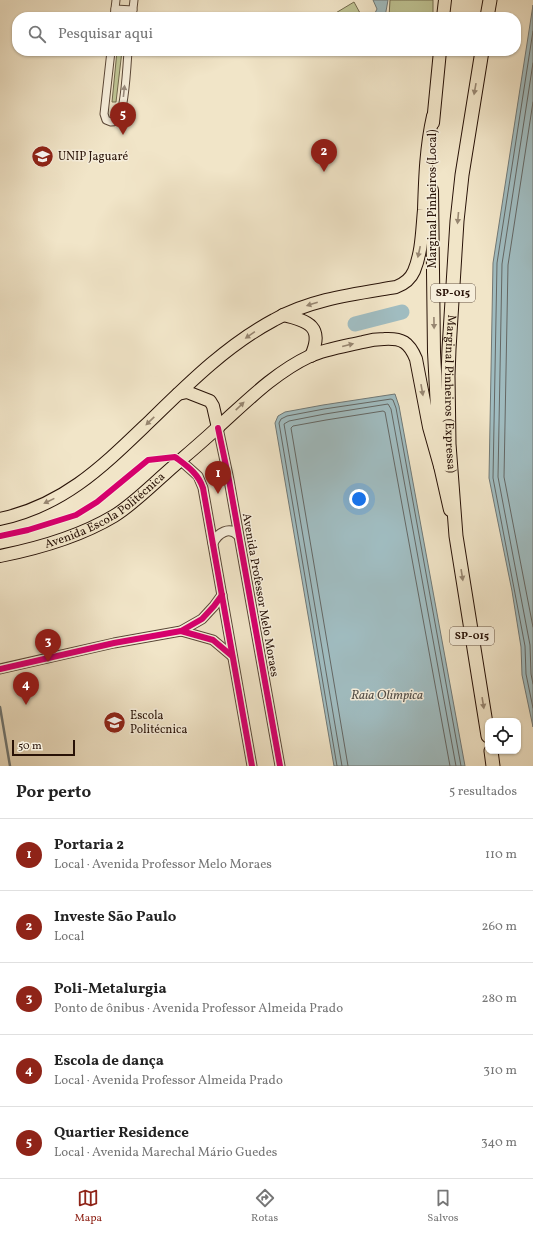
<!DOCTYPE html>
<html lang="pt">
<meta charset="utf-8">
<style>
body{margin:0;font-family:Vollkorn,serif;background:#f6f6f6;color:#222}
.controls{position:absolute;right:12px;bottom:12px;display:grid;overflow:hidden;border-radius:8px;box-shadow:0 1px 3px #0004}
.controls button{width:36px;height:36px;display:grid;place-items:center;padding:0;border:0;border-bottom:1px solid #e0e0e0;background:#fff;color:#222;font:20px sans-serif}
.scale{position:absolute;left:12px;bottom:10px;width:63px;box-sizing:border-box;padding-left:4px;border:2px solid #281207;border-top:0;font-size:11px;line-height:14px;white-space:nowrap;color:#281207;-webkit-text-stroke:3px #f6eedb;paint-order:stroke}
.you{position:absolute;left:359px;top:499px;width:14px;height:14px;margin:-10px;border:3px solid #fff;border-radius:50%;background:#1a73e8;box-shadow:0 0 0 6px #1a73e833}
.badge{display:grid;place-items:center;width:26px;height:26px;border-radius:50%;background:#8f2418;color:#fff;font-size:13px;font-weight:700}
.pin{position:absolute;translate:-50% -33px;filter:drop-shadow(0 1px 2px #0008)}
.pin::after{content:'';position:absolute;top:21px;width:14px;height:12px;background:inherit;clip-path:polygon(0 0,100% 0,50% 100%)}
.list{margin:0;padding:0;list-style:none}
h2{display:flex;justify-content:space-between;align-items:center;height:52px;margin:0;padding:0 16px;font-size:17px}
h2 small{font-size:13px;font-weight:400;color:#767676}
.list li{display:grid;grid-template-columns:26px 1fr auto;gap:12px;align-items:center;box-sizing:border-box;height:72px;padding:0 16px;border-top:1px solid #e0e0e0}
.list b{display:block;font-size:15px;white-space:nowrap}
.list p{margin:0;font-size:13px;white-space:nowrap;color:#767676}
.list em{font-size:13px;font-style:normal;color:#767676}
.icon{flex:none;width:22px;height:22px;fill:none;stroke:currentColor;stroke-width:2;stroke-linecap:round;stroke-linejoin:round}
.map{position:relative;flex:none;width:533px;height:766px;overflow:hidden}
.search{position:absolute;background:#fff;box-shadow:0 1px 3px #0004;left:12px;right:12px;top:12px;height:44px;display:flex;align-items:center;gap:10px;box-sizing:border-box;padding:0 14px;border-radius:16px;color:#767676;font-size:15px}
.sheet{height:412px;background:#fff}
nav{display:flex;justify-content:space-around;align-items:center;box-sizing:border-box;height:56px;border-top:1px solid #e0e0e0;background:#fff;font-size:11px;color:#767676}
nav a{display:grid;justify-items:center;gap:2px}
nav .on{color:#8f2418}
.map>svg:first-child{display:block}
</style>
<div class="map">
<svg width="533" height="766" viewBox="0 0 533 766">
<rect width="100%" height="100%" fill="#f1e5c8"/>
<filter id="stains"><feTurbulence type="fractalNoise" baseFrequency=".005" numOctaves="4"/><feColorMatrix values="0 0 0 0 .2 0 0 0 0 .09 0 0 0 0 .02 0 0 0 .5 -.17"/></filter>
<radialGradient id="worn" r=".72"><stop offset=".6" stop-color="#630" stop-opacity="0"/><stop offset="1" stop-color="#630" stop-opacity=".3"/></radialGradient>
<g fill="#bec393" stroke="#736a4d">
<polygon points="390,0 433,0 433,17 389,17"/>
<polygon points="354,2 360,13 353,17 336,17 334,14"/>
<polygon points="117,51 122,51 116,102 112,102"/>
</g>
<g fill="#a0bcc0" stroke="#707876">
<polygon points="373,0 388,0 385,17 373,17 377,9"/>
<polygon points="533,5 533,727 522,675 521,647 512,591 489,478 493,263"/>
<polygon points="395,394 399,406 465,766 334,766 275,423 278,416 285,412 323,405"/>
</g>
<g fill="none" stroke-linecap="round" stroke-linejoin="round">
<g stroke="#646764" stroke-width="1">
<polyline points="533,31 497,263 493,478 525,646 526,674 533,708"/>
<polyline points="533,63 502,264 498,477 530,645 531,674 533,684"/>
<polyline points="533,102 508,265 504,477 533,627"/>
<polyline points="337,766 279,423 281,419 287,416 324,409 391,399 393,400 396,408 461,766"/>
<polyline points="342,766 284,424 289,421 325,414 388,404 391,409 456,766"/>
<polyline points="348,766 291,428 293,426 326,420 383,411 385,412 450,766"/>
</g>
<polyline stroke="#707876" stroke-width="2.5" points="0,707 10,766"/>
<polyline stroke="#a0bcc0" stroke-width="15" points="355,324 402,312"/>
<defs>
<g id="minor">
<polyline points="115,9 133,10"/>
<polyline points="114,17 116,0"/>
<polyline points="132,17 134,0"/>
<path d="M111 51 104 114 106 120 111 122C114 122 117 121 119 118 125 106 127 66 128 51"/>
</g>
<g id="tertiary">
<polyline points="218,428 229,480 280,766"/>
<polyline points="180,460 198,476 203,488 252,766"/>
<path d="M213 543C218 533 229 526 238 535"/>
<polyline points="181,631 213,640 232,656"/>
<polyline points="0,669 114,643 181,631 202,619 214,606 222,595"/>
</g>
<g id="trunk">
<polyline points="443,17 445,0"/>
<polyline points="433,123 440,51"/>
<polyline points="432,190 434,352 440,466 450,510"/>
<path d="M283 315C309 321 324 327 311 356"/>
<polyline points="178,394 187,392 210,401 213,406 218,428"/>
<path d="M0 519C65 505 104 465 150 421 188 384 227 345 274 320 311 299 355 294 396 287 404 284 411 278 414 271 422 252 422 230 424 210 425 178 426 147 433 116"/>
<path id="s1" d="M0 556C40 548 79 537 114 516 132 505 151 486 167 472 184 457 201 443 217 428 246 402 274 373 310 356 326 349 346 346 363 342 370 340 377 339 384 339 402 338 409 342 416 359L429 427 440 466"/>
</g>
<g id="motorway">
<polyline points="487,17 490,0"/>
<path id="s2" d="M482 51 462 175 457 221 449 349 448 376 449 444 456 536 488 736"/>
<polyline points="491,751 493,766"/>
</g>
</defs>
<use href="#minor" stroke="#5a4737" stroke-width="9"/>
<use href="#tertiary" stroke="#5a4737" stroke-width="11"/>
<use href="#trunk" stroke="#281207" stroke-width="14"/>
<use href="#motorway" stroke="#281207" stroke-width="15"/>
<use href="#minor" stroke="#f6eedb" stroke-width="7"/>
<use href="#tertiary" stroke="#f6eedb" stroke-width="9"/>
<use href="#trunk" stroke="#f1e5c8" stroke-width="12"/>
<use href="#motorway" stroke="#f1e5c8" stroke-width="13"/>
<defs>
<g id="cycleway">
<polyline points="218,428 229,480 280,766"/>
<path d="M0 536 28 530 76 515 97 502 148 460 175 457C187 466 198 473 203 488L252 766"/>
<polyline points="181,631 213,640 232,656"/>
<polyline points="0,669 114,643 181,631 202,619 214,606 222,595"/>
</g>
</defs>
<use href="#cycleway" stroke="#f6eedb" stroke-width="8"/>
<use href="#cycleway" stroke="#d6006c" stroke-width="6"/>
</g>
<defs><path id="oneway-solid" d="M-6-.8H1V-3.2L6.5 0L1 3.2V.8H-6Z"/></defs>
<g fill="#978671">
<use href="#oneway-solid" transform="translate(475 89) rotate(100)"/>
<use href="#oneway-solid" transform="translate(458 218) rotate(95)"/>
<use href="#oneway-solid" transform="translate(419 252) rotate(102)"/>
<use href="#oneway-solid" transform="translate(312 304) rotate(163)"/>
<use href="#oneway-solid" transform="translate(434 323) rotate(89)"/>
<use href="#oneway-solid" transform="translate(250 335) rotate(145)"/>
<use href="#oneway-solid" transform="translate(348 345) rotate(-14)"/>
<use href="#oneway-solid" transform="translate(422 390) rotate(80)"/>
<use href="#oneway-solid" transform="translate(240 406) rotate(-44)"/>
<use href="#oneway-solid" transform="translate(150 421) rotate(136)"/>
<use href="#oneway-solid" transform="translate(49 501) rotate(154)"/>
<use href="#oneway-solid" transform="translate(462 575) rotate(81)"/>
<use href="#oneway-solid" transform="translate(483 703) rotate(81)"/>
</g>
<use fill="#998b7c" href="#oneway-solid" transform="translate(124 91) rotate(-84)"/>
<defs>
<symbol id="university-disc" viewBox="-11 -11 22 22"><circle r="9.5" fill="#8f2418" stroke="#f6eedb"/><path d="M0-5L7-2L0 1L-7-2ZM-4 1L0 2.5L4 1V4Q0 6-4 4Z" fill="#fff"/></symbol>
</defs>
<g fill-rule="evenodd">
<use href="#university-disc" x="30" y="144" width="25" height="25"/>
<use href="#university-disc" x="102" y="710" width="25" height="25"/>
</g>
<g text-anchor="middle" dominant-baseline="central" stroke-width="3" stroke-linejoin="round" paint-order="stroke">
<g fill="#f6eedb" stroke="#665447" stroke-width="1">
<rect x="431" y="284" width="44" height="18" rx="3"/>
<rect x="450" y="627" width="44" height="18" rx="3"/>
</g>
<g font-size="11" font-weight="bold" fill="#281207">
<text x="453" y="293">SP-015</text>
<text x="472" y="636">SP-015</text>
</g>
<g font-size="12" fill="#281207" stroke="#f6eedb" text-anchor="start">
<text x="58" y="157">UNIP Jaguaré</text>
<text x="130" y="716">Escola<tspan x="130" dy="14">Politécnica</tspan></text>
</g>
<g font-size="12" fill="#281207" stroke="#f6eedb">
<text transform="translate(433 199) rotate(-90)">Marginal Pinheiros (Local)</text>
<text stroke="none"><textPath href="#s2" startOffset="345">Marginal Pinheiros (Expressa)</textPath></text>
<text stroke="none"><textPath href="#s1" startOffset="116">Avenida Escola Politécnica</textPath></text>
<text transform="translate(260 595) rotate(80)">Avenida Professor Melo Moraes</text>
</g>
<g font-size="13" font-style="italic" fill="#524e48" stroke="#f6eedb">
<text x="387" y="696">Raia Olímpica</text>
</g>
</g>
<rect width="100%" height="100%" filter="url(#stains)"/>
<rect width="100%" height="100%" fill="url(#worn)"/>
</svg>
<div class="controls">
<button><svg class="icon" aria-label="locate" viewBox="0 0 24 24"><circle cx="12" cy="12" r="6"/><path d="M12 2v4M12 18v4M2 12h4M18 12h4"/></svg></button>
</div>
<div class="scale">50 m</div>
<div class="you"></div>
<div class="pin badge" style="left:218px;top:494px">1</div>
<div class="pin badge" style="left:324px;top:172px">2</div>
<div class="pin badge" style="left:48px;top:662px">3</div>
<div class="pin badge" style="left:26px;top:705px">4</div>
<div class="pin badge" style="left:123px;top:135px">5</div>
<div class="search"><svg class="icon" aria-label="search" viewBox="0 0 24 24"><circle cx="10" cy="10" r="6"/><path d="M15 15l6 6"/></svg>Pesquisar aqui</div>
</div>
<section class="sheet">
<h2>Por perto<small>5 resultados</small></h2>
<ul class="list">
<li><span class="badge">1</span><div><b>Portaria 2</b><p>Local · Avenida Professor Melo Moraes</p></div><em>110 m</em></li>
<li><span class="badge">2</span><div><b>Investe São Paulo</b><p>Local</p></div><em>260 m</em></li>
<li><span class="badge">3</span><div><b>Poli-Metalurgia</b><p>Ponto de ônibus · Avenida Professor Almeida Prado</p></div><em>280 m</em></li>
<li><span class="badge">4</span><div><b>Escola de dança</b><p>Local · Avenida Professor Almeida Prado</p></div><em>310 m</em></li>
<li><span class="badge">5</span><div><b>Quartier Residence</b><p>Local · Avenida Marechal Mário Guedes</p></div><em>340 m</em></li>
</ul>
</section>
<nav>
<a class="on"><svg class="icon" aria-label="map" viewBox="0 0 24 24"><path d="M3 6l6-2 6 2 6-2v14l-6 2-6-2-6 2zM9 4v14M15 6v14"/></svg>Mapa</a>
<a><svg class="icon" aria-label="directions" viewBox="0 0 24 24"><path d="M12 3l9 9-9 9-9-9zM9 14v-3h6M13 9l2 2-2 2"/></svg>Rotas</a>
<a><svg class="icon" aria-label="saved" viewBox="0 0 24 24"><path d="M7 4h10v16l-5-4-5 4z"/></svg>Salvos</a>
</nav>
